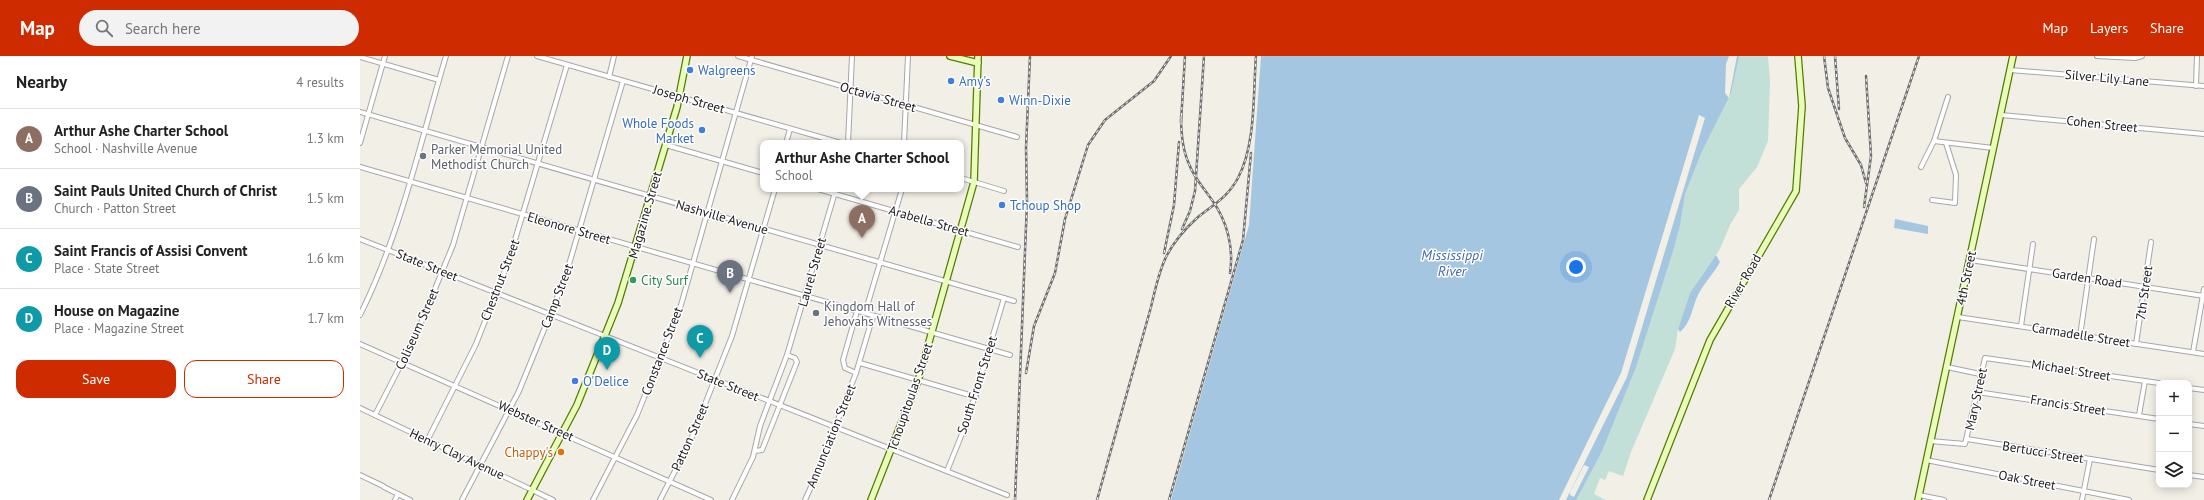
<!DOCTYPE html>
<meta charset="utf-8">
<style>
body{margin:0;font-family:"PT Sans",sans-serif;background:#f2f2f2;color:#222}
.controls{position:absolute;right:12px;bottom:12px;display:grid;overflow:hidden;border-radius:8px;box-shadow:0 2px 10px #0003}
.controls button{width:36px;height:36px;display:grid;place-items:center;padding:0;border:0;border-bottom:1px solid #e0e0e0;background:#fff;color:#222;font:20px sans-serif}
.you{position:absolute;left:1216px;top:211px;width:14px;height:14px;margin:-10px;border:3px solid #fff;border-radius:50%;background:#1a73e8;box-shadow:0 0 0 6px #1a73e833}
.badge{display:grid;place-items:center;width:26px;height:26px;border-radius:50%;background:#cf2b00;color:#fff;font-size:13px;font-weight:700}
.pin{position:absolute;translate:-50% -33px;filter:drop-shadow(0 1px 2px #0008)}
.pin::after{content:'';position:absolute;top:21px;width:14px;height:12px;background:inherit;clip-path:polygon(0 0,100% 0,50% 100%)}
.popup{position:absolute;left:400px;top:84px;width:204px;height:52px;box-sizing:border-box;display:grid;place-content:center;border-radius:8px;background:#fff;filter:drop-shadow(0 1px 3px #0005);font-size:13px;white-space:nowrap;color:#767676}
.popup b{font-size:15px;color:#222}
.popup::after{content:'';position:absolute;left:50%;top:100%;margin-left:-8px;border:8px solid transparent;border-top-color:#fff}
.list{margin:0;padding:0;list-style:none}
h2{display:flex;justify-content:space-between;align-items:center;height:52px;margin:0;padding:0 16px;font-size:17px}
h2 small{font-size:13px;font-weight:400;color:#767676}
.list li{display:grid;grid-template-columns:26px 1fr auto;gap:12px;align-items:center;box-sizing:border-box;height:60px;padding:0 16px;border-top:1px solid #e0e0e0}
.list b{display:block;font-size:15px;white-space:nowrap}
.list p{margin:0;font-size:13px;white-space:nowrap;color:#767676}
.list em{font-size:13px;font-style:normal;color:#767676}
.actions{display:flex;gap:8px;padding:12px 16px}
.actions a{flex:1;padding:9px 0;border:1px solid #cf2b00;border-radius:12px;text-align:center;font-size:14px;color:#cf2b00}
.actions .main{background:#cf2b00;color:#fff}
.icon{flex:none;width:22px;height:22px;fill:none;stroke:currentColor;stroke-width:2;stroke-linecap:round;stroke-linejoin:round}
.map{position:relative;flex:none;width:1844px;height:444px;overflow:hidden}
header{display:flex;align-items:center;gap:24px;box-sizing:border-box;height:56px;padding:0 20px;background:#cf2b00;color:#fff}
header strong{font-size:19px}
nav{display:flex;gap:22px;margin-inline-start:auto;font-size:14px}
.search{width:280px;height:36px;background:#f2f2f2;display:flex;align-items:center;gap:10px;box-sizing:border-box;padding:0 14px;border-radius:22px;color:#767676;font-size:15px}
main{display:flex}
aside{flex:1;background:#fff}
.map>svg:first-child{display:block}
</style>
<header>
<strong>Map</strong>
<div class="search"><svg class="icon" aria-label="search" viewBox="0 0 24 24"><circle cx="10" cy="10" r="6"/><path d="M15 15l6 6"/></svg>Search here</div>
<nav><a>Map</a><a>Layers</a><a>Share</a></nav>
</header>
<main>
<aside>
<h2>Nearby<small>4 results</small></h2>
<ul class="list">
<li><span class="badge" style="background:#8d6e63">A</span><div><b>Arthur Ashe Charter School</b><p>School · Nashville Avenue</p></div><em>1.3 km</em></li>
<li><span class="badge" style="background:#6b7280">B</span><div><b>Saint Pauls United Church of Christ</b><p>Church · Patton Street</p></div><em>1.5 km</em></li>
<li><span class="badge" style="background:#0f9aa8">C</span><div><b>Saint Francis of Assisi Convent</b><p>Place · State Street</p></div><em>1.6 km</em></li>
<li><span class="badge" style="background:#0f9aa8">D</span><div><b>House on Magazine</b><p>Place · Magazine Street</p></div><em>1.7 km</em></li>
</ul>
<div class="actions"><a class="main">Save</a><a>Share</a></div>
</aside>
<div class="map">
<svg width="1844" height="444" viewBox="0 0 1844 444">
<rect width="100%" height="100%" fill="#f1efe6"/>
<polygon fill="#c2dfd8" points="1369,0 1408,0 1410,24 1408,85 1397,111 1379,133 1379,154 1370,169 1360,193 1330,237 1318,273 1315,293 1271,396 1263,420 1249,415 1245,424 1240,422 1234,438 1246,444 1214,444 1322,147"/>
<g fill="#a5c6e0">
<polygon points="901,0 1379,0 1371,37 1342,95 1325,138 1320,169 1313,195 1276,311 1242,395 1216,444 811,444 889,169"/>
<polygon points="1535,163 1568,170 1568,178 1534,172"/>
<path d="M1356 199 1360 206C1354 217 1345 226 1339 237 1332 250 1332 266 1320 276L1318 273 1330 237Z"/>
</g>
<g fill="#f1efe6">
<polygon points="1369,0 1377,0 1369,42 1365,37 1366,8"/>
<polygon points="1339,59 1345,62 1267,321 1206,444 1199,444 1261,317"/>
<polygon points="1224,409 1229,411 1214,441 1210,439 1210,436"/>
</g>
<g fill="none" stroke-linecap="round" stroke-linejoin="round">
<defs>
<g id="street">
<polyline points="177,0 481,87"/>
<polyline points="378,0 657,81"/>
<polyline points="1737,0 1775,2 1782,0"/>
<polyline points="0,1 79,24"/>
<polyline points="1650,14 1844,30"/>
<polyline points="249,21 254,0"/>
<polyline points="1836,30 1837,0"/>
<polyline points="0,56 654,245"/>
<polyline points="1641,59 1844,78"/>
<polyline points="1574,85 1633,92"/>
<polyline points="0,87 25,0"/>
<polyline points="426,87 430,73"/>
<polyline points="488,87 492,0"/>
<polyline points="544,87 548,0"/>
<polyline points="306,89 403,117"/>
<polyline points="0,111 650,299"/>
<polyline points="1561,111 1574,85 1588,41"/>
<polyline points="601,122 644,135"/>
<polyline points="458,133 658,191"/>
<polyline points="1572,144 1595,147 1596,119 1586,87"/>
<polyline points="0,183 647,439"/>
<polyline points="1610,204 1844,240"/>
<polyline points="505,257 542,133"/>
<path d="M0 259C41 177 60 87 86 0"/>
<polyline points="1598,261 1844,298"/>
<polyline points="1661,270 1673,188"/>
<polyline points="1720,280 1734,183"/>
<polyline points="0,288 351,444"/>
<polyline points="1776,288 1791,186"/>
<polyline points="1833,296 1844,233"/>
<polyline points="500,307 616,341"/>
<polyline points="1587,311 1620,318"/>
<polyline points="496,317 513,260"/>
<polyline points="1829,332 1844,334"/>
<polyline points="1617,336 1799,363"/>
<polyline points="0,352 193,444"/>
<polyline points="15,359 56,279 93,189 148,0"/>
<polyline points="1779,359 1785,325"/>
<polyline points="1829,368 1844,370"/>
<polyline points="1607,383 1799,414"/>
<polyline points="67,385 116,288 149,204 207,9"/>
<polyline points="1570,385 1605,388 1625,302 1799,327"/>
<polyline points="395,395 402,394 437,306 435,302 427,299"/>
<polyline points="1566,404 1769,444"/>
<polyline points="587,415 608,363 644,242"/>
<polyline points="0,419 23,430"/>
<polyline points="1829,419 1844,421"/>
<polyline points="24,431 50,444"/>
<polyline points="1559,439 1584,444"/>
<polyline points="35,444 38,438"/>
<polyline points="102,444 159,335 205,222 263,25"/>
<polyline points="233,444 277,359 321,249 392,0"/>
<polyline points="300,444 330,386 372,280 415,133"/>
<polyline points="372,444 393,401 400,370 427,299 476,133"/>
<polyline points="445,444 458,415 496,317 485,312 483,304 497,255"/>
<polyline points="1722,444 1730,403"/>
</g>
<g id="secondary">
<polyline points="590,0 618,7"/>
<polyline points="167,444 217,349 258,247 317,51 327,0"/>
<polyline points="511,444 558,325 614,126 618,0"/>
<polyline points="1287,444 1350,284 1436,135 1442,50 1438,0"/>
<polyline points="1558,444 1653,0"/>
</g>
</defs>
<use href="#street" stroke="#a7a7a7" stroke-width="6"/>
<use href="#secondary" stroke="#557c01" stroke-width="8"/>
<use href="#street" stroke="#fff" stroke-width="4"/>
<use href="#secondary" stroke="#eafcb9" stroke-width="5.5"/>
<defs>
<g id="rail">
<polyline points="1464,0 1468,32 1485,82 1501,109 1506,127"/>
<polyline points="1475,0 1479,53"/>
<path d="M821 60C821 77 822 93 829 108 834 122 844 132 852 144 867 165 874 191 870 217"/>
<polyline points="821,66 825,0"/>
<polyline points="1504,151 1511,100 1506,20"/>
<polyline points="822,173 830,155 835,135 844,0"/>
<polyline points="804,197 814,149 819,86"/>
<polyline points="666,317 674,270 695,217 705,163 728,89 745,64 794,25 811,0"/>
<polyline points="655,444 667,146 666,92 670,0"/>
<path d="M737 444 791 251C800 211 805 191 837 162 853 149 868 141 878 122 896 88 893 38 896 0"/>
<polyline points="809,444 883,184 891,97"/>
<polyline points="1409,444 1559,0"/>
</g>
</defs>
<use href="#rail" stroke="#6e6e6e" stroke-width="2.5"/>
<use href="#rail" stroke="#fff" stroke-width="1" stroke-dasharray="3" stroke-linecap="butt"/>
</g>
<g fill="#3f7fe0" stroke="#fff" stroke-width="1.5">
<circle cx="330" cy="14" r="4"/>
<circle cx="591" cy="25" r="4"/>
<circle cx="641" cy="44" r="4"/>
<circle cx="342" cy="74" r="4"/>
<circle cx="642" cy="149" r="4"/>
<circle cx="215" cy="325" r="4"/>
</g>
<g fill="#6b7280" stroke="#fff" stroke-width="1.5">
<circle cx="63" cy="100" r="4"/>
<circle cx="456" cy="257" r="4"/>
</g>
<circle fill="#2e9e5b" stroke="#fff" stroke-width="1.5" cx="273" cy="224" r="4"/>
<circle fill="#e8710a" stroke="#fff" stroke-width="1.5" cx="201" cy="396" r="4"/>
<g text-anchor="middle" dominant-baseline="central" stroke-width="3" stroke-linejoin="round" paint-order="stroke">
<g font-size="13" fill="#366cbe" stroke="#fff" text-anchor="start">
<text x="338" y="14">Walgreens</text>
<text x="599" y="25">Amy's</text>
<text x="649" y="44">Winn-Dixie</text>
<text x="334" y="67" text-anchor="end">Whole Foods<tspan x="334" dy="15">Market</tspan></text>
<text x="650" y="149">Tchoup Shop</text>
<text x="223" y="325">O'Delice</text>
</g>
<g font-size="13" fill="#202020" stroke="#fff">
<text transform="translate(1747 22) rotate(5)">Silver Lily Lane</text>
<text transform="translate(518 41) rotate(16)">Octavia Street</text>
<text transform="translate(329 43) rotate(16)">Joseph Street</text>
<text transform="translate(1742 68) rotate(6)">Cohen Street</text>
<text transform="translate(285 159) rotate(-74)">Magazine Street</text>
<text transform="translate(362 161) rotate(16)">Nashville Avenue</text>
<text transform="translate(569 165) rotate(16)">Arabella Street</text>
<text transform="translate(209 172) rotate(16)">Eleonore Street</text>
<text transform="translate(67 209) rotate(22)">State Street</text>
<text transform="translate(452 216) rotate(-74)">Laurel Street</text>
<text transform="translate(1606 222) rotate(-78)">4th Street</text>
<text transform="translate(1727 222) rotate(9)">Garden Road</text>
<text transform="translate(140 224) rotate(-69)">Chestnut Street</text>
<text transform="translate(1383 225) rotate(-60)">River Road</text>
<text transform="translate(1784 237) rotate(-82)">7th Street</text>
<text transform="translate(197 240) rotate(-69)">Camp Street</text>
<text transform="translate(57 273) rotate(-66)">Coliseum Street</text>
<text transform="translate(1721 279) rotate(9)">Carmadelle Street</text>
<text transform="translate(302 295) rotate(-69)">Constance Street</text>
<text transform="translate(1711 314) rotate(9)">Michael Street</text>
<text transform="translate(368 329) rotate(22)">State Street</text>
<text transform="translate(617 329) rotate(-72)">South Front Street</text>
<text transform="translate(550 341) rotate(-71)">Tchoupitoulas Street</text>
<text transform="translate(1616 343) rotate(-78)">Mary Street</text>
<text transform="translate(1708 349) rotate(9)">Francis Street</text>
<text transform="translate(176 365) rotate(24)">Webster Street</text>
<text transform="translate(471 380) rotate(-68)">Annunciation Street</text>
<text transform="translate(330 381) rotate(-66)">Patton Street</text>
<text transform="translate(1683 396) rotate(9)">Bertucci Street</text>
<text transform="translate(97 398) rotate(25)">Henry Clay Avenue</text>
<text transform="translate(1667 424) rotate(11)">Oak Street</text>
</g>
<g font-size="13" fill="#5b616d" stroke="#fff" text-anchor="start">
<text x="71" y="93">Parker Memorial United<tspan x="71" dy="15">Methodist Church</tspan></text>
<text x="464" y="250">Kingdom Hall of<tspan x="464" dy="15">Jehovahs Witnesses</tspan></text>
</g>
<g font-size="13" fill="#27864d" stroke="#fff" text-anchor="start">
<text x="281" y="224">City Surf</text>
</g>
<g font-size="13" fill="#c56008" stroke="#fff" text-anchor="end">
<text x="193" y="396">Chappy's</text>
</g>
<g font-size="14" font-style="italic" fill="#4867b3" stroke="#fff">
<text x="1092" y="199">Mississippi<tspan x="1092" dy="16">River</tspan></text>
</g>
</g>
</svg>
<div class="controls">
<button>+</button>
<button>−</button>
<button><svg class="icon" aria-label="layers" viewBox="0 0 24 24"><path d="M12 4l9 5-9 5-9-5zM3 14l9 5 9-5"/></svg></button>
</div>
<div class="you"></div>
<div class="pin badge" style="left:502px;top:182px;background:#8d6e63">A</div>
<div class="popup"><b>Arthur Ashe Charter School</b>School</div>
<div class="pin badge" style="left:370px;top:237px;background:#6b7280">B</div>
<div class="pin badge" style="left:340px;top:302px;background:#0f9aa8">C</div>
<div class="pin badge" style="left:247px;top:314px;background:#0f9aa8">D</div>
</div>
</main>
